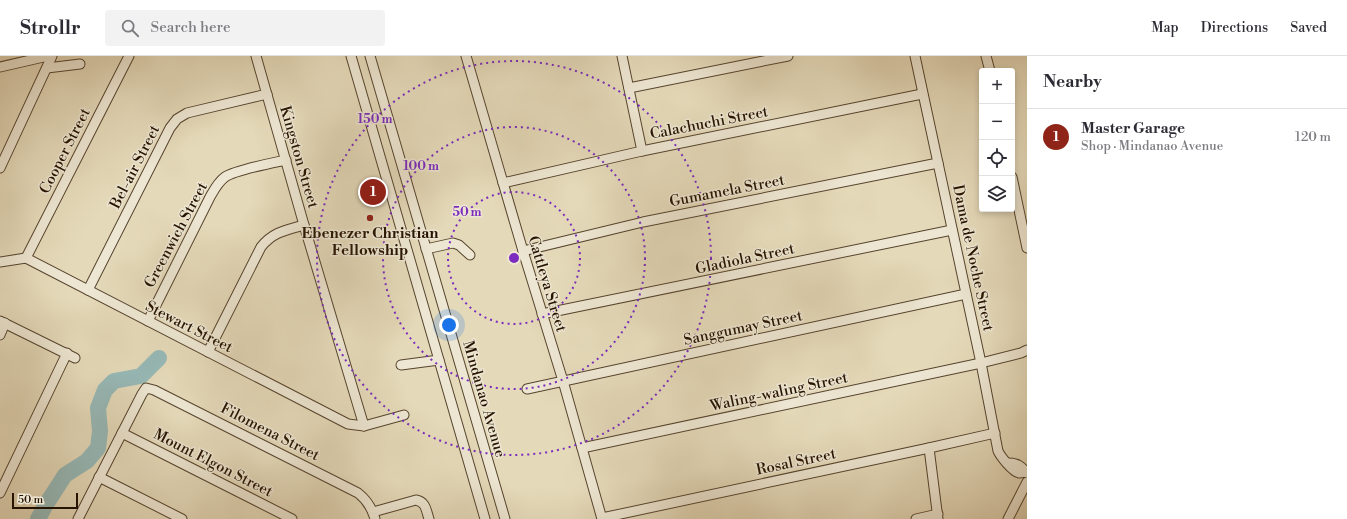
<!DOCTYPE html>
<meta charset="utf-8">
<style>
body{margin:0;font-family:"Libre Bodoni",serif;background:#f2f2f3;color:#2b2b33}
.controls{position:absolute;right:12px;top:12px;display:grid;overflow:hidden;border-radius:4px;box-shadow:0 2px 6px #0003}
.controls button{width:36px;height:36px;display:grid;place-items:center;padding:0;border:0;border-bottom:1px solid #e1e1e2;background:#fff;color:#2b2b33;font:20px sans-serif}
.scale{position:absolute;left:12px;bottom:10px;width:66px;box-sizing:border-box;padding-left:4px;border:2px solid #261300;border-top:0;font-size:11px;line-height:14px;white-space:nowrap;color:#261300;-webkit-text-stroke:3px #ede6d2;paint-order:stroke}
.you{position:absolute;left:449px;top:269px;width:14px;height:14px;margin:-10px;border:3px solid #fff;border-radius:50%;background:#1a73e8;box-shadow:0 0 0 6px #1a73e833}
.badge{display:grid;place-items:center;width:26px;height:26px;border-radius:50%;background:#8f2418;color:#fff;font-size:13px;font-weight:700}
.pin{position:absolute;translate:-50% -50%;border:2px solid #fff;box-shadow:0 1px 4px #0006}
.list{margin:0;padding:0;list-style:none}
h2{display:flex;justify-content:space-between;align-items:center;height:52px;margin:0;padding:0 16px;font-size:17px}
h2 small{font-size:13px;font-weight:400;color:#7c7c81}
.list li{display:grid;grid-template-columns:26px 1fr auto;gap:12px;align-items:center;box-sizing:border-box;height:56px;padding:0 16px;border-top:1px solid #e1e1e2}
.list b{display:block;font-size:15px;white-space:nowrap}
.list p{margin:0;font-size:13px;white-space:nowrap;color:#7c7c81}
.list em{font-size:13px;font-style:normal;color:#7c7c81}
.icon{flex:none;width:22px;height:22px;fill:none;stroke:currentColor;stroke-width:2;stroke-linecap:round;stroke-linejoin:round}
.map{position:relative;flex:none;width:1027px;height:463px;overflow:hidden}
header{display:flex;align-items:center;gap:24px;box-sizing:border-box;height:56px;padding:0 20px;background:#fff;border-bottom:1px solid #e1e1e2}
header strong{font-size:19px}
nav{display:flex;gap:22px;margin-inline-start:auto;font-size:14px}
.search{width:280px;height:36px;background:#f2f2f3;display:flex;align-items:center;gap:10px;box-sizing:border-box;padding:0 14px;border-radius:4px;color:#7c7c81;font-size:15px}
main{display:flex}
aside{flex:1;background:#fff}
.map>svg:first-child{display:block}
</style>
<header>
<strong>Strollr</strong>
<div class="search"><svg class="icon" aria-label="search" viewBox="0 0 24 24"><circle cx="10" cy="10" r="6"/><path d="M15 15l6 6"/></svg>Search here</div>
<nav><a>Map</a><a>Directions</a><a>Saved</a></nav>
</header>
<main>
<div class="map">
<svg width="1027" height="463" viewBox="0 0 1027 463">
<rect width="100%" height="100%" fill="#e4d9b9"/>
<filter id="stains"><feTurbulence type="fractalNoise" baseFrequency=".005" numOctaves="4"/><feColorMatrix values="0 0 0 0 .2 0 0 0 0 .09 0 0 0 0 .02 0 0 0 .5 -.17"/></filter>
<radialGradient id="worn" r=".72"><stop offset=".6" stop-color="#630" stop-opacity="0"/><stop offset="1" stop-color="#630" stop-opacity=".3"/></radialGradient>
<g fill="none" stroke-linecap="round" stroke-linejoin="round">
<polyline stroke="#97b9b7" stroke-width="16" points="38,463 45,450 65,419 87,405 98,392 100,375 98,352 105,334 114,325 141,320 159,302"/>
<defs>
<g id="minor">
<polyline points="256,0 304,169 364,370"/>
<polyline points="351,0 485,463"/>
<polyline points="370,0 505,463"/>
<polyline points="466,0 523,195 563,325 602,463"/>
<polyline points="622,0 642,95"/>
<path d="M915 0 981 307 998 395C1001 401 1012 415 1019 417 1020 417 1026 416 1026 416"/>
<polyline points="986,0 990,15"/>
<polyline points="0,11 48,0"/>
<polyline points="47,12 80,8"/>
<polyline points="629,32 788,0"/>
<polyline points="0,112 52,0"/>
<polyline points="1012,121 1027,192"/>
<polyline points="503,127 642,95 922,38"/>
<polyline points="426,193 453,187 459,189 470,199"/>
<polyline points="523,195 643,166 938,107"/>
<polyline points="26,202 129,0"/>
<polyline points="0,206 26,202 348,368 364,370 404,359"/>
<polyline points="88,234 170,72 177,63 187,57 267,38"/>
<polyline points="542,258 952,174"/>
<polyline points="0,265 75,302"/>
<path d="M148 265 210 141C214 134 218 126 225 121 235 114 272 107 286 104"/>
<polyline points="0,279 5,267"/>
<path d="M208 296 261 191C273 176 286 174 304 169"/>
<polyline points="401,309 439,304"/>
<polyline points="527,333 966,238"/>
<polyline points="122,377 292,463"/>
<polyline points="582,392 981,307 1021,297 1027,294"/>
<polyline points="929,392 938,463"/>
<path d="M1008 407C1018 407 1021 410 1027 417"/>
<polyline points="99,421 182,463"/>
<polyline points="0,437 67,297"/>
<path d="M373 456 416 444C426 446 426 454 429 463"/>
<polyline points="602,462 929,392 995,377"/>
<path d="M78 463 142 338 146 332 154 334 358 437C367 444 372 452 375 463"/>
<polyline points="916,463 938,458"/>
<polyline points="1008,463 1027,426"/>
</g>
</defs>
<use href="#minor" stroke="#56442e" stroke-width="11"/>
<use href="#minor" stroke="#ede6d2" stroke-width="9"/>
</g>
<g fill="none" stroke="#7b2cbf" stroke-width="2" stroke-dasharray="2 4">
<circle cx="514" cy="202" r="66"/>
<circle cx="514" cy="202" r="131"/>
<circle cx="514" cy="202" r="197"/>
</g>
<circle fill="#8f2418" stroke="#ede6d2" stroke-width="1.5" cx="370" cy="162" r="4"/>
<g text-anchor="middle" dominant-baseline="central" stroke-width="3" stroke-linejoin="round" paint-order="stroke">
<g font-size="15" fill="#261300" stroke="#ede6d2">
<text transform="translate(709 67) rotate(-11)">Calachuchi Street</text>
<text transform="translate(65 95) rotate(-63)">Cooper Street</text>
<text transform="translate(299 101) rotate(74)">Kingston Street</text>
<text transform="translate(135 111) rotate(-63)">Bel-air Street</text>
<text transform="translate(727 135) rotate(-11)">Gumamela Street</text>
<text transform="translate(176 179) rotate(-62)">Greenwich Street</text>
<text transform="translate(973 202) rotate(78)">Dama de Noche Street</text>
<text transform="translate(745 203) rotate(-12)">Gladiola Street</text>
<text transform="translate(547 228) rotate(73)">Cattleya Street</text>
<text transform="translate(189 271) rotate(27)">Stewart Street</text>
<text transform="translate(743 272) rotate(-12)">Sanggumay Street</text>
<text transform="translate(779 336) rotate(-12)">Waling-waling Street</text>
<text transform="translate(484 343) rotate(74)">Mindanao Avenue</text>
<text transform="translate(270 376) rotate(27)">Filomena Street</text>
<text transform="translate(796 406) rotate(-12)">Rosal Street</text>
<text transform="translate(213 407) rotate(27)">Mount Elgon Street</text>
</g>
<g font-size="15" font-weight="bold" fill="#261300" stroke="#ede6d2">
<text x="370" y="177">Ebenezer Christian<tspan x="370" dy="17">Fellowship</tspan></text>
</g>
</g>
<circle cx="514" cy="202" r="6" fill="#7b2cbf" stroke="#ede6d2" stroke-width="2"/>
<g font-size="12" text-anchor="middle" font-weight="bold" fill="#7b2cbf" stroke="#ede6d2" stroke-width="3" stroke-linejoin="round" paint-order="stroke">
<text x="375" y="67">150 m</text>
<text x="421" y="114">100 m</text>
<text x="467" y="160">50 m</text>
</g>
<rect width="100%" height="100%" filter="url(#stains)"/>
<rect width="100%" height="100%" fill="url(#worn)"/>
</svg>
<div class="controls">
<button>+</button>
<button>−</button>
<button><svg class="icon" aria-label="locate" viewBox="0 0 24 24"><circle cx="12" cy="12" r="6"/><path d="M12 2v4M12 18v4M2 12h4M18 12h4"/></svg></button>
<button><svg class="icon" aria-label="layers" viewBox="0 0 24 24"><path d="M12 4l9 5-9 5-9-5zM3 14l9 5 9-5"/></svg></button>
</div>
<div class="scale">50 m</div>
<div class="you"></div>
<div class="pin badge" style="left:373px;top:136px">1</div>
</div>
<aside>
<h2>Nearby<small></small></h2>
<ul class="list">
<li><span class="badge">1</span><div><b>Master Garage</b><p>Shop · Mindanao Avenue</p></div><em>120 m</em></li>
</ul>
</aside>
</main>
